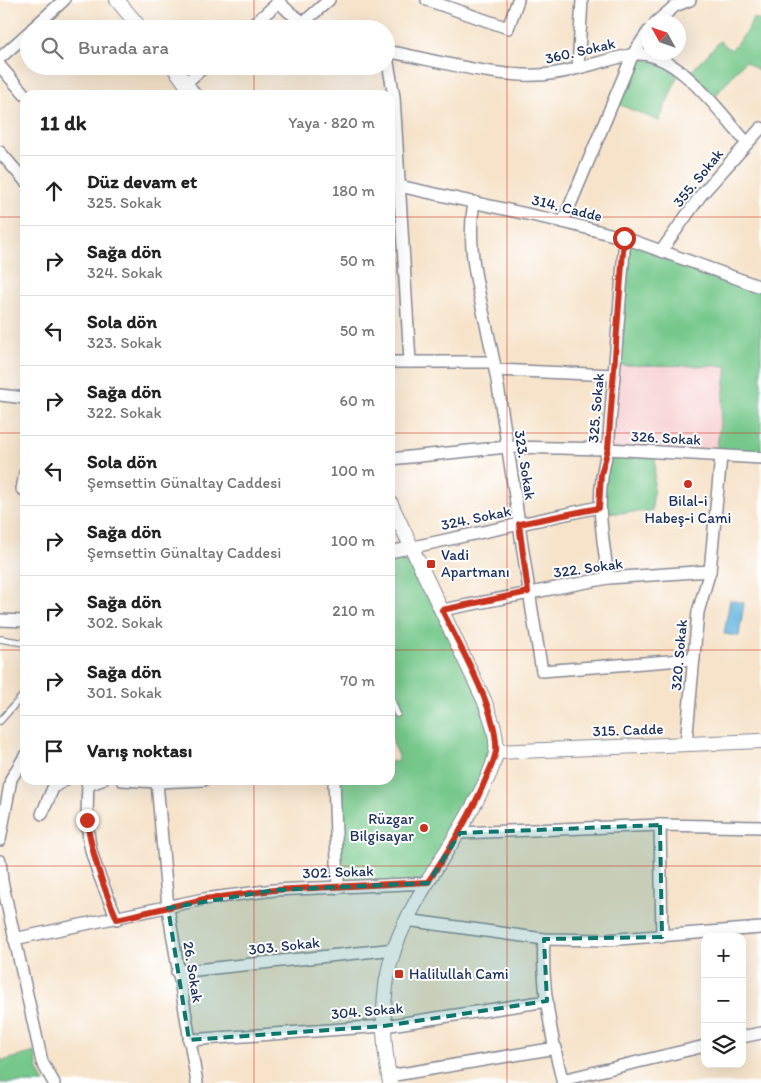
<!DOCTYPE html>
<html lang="tr">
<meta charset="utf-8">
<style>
body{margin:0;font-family:Itim,sans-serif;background:#f2f2f2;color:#222}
.controls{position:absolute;right:15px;bottom:15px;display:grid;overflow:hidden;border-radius:10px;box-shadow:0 5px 20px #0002}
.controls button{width:45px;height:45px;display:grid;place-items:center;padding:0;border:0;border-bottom:1px solid #e0e0e0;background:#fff;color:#222;font:25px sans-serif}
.compass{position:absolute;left:641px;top:15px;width:45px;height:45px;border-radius:50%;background:#fff;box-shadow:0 5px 20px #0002;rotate:310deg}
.stop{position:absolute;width:15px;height:15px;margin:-11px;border:4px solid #c8321e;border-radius:50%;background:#fff}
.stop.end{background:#c8321e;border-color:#fff;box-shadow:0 1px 5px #0008}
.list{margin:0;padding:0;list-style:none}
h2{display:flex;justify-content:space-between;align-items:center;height:65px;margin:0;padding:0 20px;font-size:21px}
h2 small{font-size:16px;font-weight:400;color:#767676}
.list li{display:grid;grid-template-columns:32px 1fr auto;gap:15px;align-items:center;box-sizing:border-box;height:70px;padding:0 20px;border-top:1px solid #e0e0e0}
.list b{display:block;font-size:19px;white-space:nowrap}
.list p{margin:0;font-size:16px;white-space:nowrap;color:#767676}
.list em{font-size:16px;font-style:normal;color:#767676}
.icon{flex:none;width:28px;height:28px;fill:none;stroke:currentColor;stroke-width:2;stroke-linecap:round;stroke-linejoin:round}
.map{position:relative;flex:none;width:761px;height:1083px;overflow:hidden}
.search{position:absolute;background:#fff;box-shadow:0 5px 20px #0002;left:20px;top:20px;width:375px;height:55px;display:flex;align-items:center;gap:12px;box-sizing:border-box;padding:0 18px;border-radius:28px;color:#767676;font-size:19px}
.panel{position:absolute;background:#fff;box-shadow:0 5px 20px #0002;left:20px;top:90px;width:375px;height:695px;border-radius:15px}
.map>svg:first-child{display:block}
</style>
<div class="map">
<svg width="761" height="1083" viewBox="0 0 761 1083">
<rect width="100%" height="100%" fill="#fff"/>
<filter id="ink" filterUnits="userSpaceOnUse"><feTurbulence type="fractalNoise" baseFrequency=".02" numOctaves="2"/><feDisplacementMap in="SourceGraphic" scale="10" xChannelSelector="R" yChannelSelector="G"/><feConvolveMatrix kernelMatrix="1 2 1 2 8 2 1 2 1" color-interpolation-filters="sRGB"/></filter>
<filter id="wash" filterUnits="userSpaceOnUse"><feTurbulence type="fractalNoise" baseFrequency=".0096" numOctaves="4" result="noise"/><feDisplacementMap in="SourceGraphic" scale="20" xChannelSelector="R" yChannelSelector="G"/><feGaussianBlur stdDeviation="1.12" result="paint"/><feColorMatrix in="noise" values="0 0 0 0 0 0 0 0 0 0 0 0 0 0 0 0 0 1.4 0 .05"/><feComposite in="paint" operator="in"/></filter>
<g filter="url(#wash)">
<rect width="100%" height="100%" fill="#f6e3ca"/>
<polygon fill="#f7cfd0" points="615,365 727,366 716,456 608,449"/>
<g fill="#75c78a" stroke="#487b74">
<polygon points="753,18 761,21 761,72 745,61 710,102 687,76 720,41 731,50 747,31"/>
<polygon points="633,54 680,71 659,121 613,102"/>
<polygon points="625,238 761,287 761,458 716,456 727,366 615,365"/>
<polygon points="608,449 656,452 652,511 599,514"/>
<polygon points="413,548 484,700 496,752 428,883 338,888 334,780 390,780 390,762 399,760 390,733 390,552"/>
<polygon points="35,1052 38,1070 45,1083 0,1083 0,1056 2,1061"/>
</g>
<polygon fill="#61b2dc" stroke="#3e709d" points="730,600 744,603 739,636 724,634"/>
</g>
<g filter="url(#ink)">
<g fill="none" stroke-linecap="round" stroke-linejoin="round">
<defs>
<g id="service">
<polyline points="0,639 25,643"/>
<polyline points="390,696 397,714"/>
<polyline points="0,721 25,693"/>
</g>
<g id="minor">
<polyline points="277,0 289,12 313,29"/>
<polyline points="427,0 508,28 518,0"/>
<polyline points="656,22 675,6 690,0"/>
<polyline points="303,23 329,0"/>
<polyline points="32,29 64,0"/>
<polyline points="248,29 279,2"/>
<path d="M386 51C431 59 492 77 537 75 568 74 599 61 630 55 674 45 721 114 747 143"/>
<polyline points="386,51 394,97 410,362"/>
<polyline points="0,58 29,32"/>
<polyline points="0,66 25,95"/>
<polyline points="578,68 582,0"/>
<polyline points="187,82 205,66"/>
<polyline points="0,152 25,181"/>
<polyline points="390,184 563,222 625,238 761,287"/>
<path d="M474 202C464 256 485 310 494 363 512 465 524 569 542 671L694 659"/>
<polyline points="563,222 633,54 648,32"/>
<polyline points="662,250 701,195 761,128"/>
<polyline points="390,362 494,362"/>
<polyline points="495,370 614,375"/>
<polyline points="0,395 25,398"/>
<polyline points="390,459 507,447 608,449 761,458"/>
<polyline points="25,473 22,489 25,490"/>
<polyline points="390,552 599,507"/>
<path d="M608 578C602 530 594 498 608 449L625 238"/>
<polyline points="442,610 608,578 710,571"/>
<polyline points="0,620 25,621"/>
<polyline points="686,744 698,612 710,571 721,456"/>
<polyline points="86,780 88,785 102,780"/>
<polyline points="122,780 157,782 204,780"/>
<polyline points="334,780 338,888"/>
<polyline points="157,782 168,908 197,1083"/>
<path d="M88 785C87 806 86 829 91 850 97 874 108 896 117 919"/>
<polyline points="42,814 53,788 65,780"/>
<polyline points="660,825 662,937"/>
<polyline points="460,833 660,825 761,827"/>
<polyline points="0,840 11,779 25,756"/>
<polyline points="0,861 2,881 42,1062 54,1083"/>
<polyline points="406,920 544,939 606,940 761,928"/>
<polyline points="14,939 204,899 274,890 428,883"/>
<path d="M544 939C541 986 551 1037 563 1083"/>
<polyline points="177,972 395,949"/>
<polyline points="742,1037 761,1033"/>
<polyline points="189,1040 384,1026 547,1001"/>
<polyline points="389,1076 556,1048"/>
<polyline points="562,1080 705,1046"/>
</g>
<g id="tertiary">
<polyline points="117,0 141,29"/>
<polyline points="173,66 194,95"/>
<polyline points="496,752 761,741"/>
<path d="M390 1083C382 1039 380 990 395 947 414 895 450 850 476 801 483 787 494 768 496 752 498 734 490 716 484 700L390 502"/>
</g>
</defs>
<use href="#service" stroke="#888994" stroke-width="8"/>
<use href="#minor" stroke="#888994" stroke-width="14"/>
<use href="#tertiary" stroke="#888994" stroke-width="16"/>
<use href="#service" stroke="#fff" stroke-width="5.5"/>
<use href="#minor" stroke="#fff" stroke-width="11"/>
<use href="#tertiary" stroke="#fff" stroke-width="14"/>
</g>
</g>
<g fill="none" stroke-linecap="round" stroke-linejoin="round" filter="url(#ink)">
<path stroke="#c8321e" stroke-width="6" d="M87 820C92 856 103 886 117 919L204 899 274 890 428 882C450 848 472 814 487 776 490 769 495 759 496 751 499 713 459 645 442 610L528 592 519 524 599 508 601 474 608 449 624 238"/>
</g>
<path fill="#0f766e" fill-opacity="0.2" stroke="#0f766e" stroke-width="4" stroke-dasharray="10 6" stroke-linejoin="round" d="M660 825 662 937 544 939 547 1001 384 1026 189 1040 168 908 274 890 428 883 460 833Z"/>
<path fill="none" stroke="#c8321e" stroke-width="1" stroke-opacity="0.55" d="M254 0V29M507 0V1083M254 66V95M0 217H25M390 217H761M0 433H25M390 433H761M0 650H25M390 650H761M254 780V1083M0 866H761"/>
<g fill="#c8321e" stroke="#fff" stroke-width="2">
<circle cx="688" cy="484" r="5"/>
<rect x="426" y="559" width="10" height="10" rx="2.5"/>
<circle cx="424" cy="828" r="5"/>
<rect x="394" y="969" width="10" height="10" rx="2.5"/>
</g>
<g text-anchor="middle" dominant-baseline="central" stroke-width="4" stroke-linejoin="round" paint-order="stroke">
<g font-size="15" fill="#1b2f5e" stroke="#fff">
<text transform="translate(580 51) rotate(-13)">360. Sokak</text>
<text transform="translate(698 178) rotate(-51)">355. Sokak</text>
<text transform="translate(567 208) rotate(14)">314. Cadde</text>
<text transform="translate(596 408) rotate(-85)">325. Sokak</text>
<text transform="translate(666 438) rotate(3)">326. Sokak</text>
<text transform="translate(525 465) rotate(81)">323. Sokak</text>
<text transform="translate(476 518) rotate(-12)">324. Sokak</text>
<text transform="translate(588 568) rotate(-8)">322. Sokak</text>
<text transform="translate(679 655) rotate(-85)">320. Sokak</text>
<text transform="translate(628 730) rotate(-2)">315. Cadde</text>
<text transform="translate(338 872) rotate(-2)">302. Sokak</text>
<text transform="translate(284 946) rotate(-6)">303. Sokak</text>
<text transform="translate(193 972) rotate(81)">26. Sokak</text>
<text transform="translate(367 1011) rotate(-5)">304. Sokak</text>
</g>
<g font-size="15" fill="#1b2f5e" stroke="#fff" text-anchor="start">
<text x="688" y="501" text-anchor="middle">Bilal-i<tspan x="688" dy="17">Habeş-i Cami</tspan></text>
<text x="441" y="555">Vadi<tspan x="441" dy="17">Apartmanı</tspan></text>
<text x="414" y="819" text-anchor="end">Rüzgar<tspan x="414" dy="17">Bilgisayar</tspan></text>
<text x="409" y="974">Halilullah Cami</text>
</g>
</g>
</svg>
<div class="controls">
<button>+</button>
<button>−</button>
<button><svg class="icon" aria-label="layers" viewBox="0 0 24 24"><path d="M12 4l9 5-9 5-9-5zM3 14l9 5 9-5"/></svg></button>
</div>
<svg class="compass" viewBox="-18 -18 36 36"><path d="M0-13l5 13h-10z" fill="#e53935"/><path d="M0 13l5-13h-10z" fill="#767676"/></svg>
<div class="stop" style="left:624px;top:238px"></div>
<div class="stop end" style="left:87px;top:820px"></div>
<div class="search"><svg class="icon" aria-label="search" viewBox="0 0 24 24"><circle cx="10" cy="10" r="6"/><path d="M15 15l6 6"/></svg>Burada ara</div>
<section class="panel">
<h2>11 dk<small>Yaya · 820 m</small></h2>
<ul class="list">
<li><svg class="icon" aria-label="ahead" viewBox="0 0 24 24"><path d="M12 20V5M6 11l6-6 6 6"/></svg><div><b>Düz devam et</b><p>325. Sokak</p></div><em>180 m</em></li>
<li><svg class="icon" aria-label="right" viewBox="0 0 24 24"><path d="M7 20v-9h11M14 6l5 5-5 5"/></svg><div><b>Sağa dön</b><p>324. Sokak</p></div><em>50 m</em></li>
<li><svg class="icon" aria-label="left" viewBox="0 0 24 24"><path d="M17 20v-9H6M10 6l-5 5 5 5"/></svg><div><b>Sola dön</b><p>323. Sokak</p></div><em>50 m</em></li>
<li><svg class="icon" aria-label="right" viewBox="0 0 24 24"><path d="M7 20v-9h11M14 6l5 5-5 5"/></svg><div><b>Sağa dön</b><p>322. Sokak</p></div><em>60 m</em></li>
<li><svg class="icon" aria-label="left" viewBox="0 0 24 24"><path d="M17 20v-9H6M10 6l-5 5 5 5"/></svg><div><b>Sola dön</b><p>Şemsettin Günaltay Caddesi</p></div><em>100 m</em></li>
<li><svg class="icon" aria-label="right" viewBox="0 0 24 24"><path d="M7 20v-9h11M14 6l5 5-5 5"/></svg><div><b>Sağa dön</b><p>Şemsettin Günaltay Caddesi</p></div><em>100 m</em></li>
<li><svg class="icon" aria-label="right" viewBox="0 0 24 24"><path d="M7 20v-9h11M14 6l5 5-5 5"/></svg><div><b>Sağa dön</b><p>302. Sokak</p></div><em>210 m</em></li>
<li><svg class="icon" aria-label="right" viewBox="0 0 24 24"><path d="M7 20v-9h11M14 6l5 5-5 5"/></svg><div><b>Sağa dön</b><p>301. Sokak</p></div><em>70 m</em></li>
<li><svg class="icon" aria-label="arrive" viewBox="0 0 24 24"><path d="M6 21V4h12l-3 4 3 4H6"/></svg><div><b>Varış noktası</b></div></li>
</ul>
</section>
</div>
